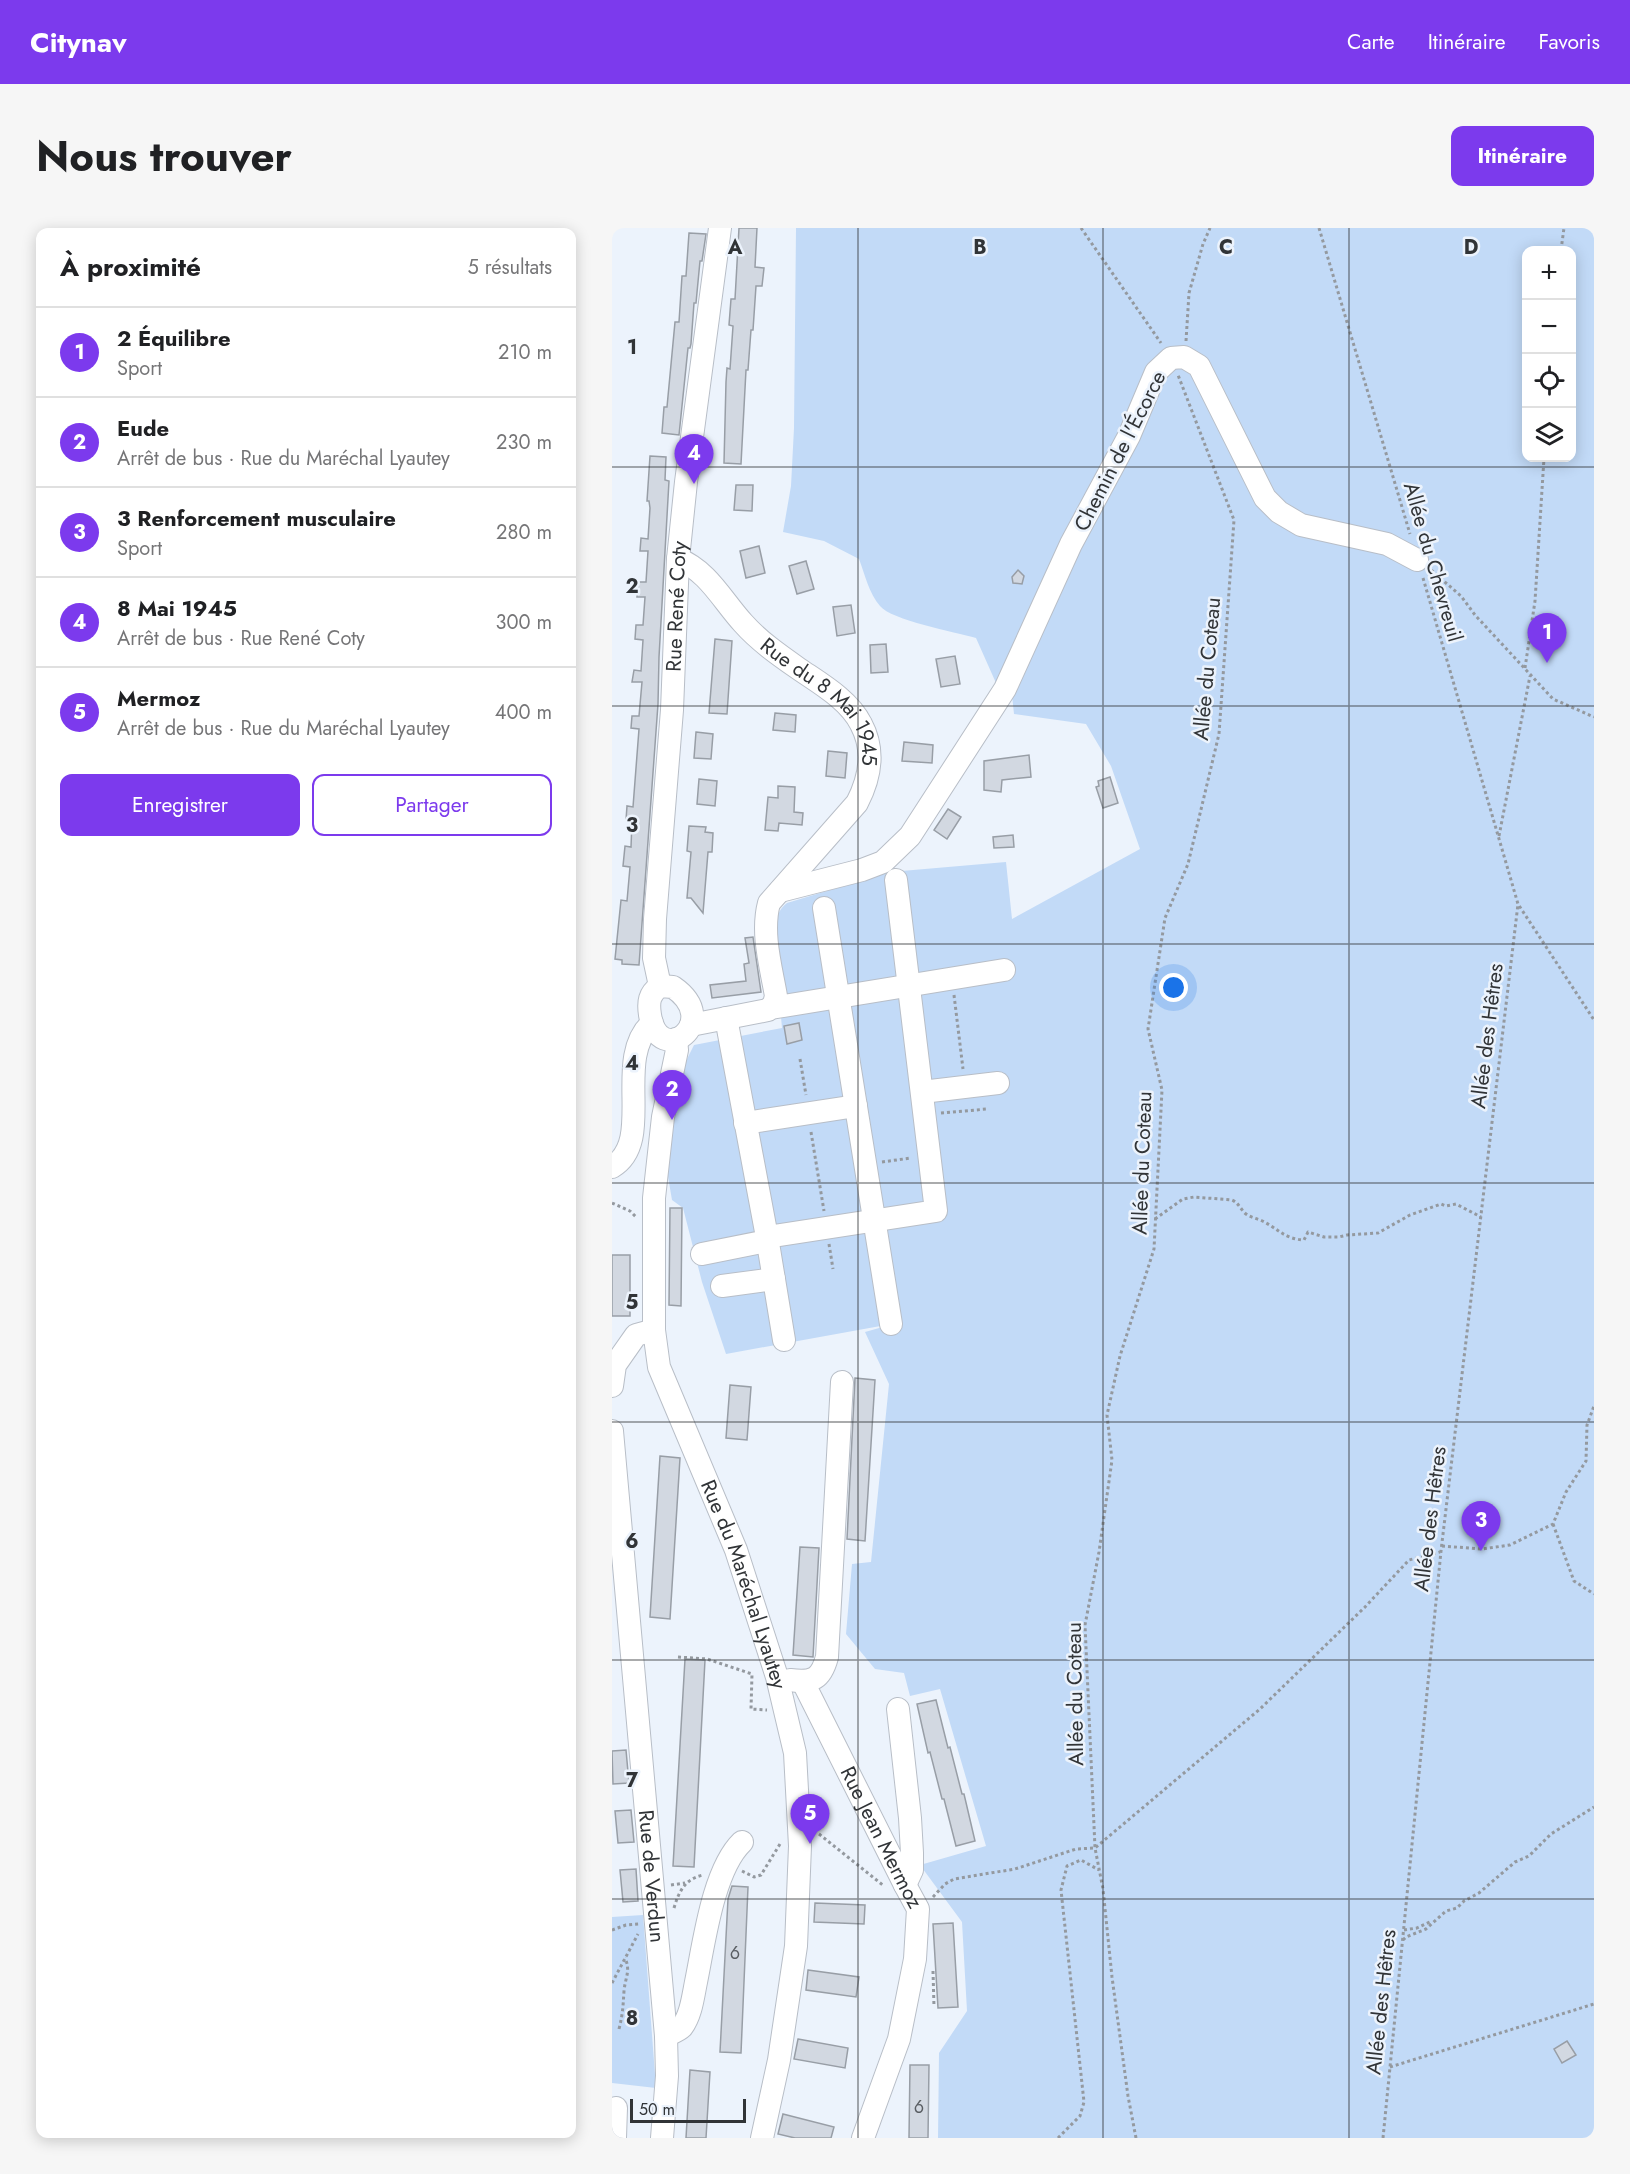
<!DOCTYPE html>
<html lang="fr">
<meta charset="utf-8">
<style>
body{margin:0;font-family:Jost,sans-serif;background:#f6f6f6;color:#202124}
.controls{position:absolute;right:18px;top:18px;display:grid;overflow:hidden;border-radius:12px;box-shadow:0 3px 15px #0003}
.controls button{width:54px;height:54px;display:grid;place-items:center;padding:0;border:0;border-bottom:2px solid #e0e0e0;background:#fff;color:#202124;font:30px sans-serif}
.scale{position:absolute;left:18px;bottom:15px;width:116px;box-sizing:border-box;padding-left:6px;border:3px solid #313437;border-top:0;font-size:16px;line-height:21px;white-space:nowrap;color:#313437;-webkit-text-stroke:4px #ecf3fc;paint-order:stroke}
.you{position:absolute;left:562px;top:760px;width:21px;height:21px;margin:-15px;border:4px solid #fff;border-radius:50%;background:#1a73e8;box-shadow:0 0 0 9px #1a73e833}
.badge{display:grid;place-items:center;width:39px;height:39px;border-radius:50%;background:#7c3aed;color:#fff;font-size:20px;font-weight:700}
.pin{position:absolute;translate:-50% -50px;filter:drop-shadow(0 2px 3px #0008)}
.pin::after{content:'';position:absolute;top:32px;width:21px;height:18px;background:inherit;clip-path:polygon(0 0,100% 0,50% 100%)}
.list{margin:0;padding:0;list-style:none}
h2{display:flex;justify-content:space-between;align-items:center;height:78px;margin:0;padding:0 24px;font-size:26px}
h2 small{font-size:20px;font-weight:400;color:#757577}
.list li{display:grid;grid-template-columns:39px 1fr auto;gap:18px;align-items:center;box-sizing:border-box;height:90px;padding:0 24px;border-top:2px solid #e0e0e0}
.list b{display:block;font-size:22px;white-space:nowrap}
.list p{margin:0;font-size:20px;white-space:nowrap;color:#757577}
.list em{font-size:20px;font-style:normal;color:#757577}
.actions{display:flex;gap:12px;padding:18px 24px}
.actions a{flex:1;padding:14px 0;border:2px solid #7c3aed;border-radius:12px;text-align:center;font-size:21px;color:#7c3aed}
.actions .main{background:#7c3aed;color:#fff}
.icon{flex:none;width:33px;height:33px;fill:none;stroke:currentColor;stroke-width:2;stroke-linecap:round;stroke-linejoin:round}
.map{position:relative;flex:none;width:982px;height:1910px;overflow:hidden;border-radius:12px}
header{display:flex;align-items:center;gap:36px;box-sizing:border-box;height:84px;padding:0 30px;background:#7c3aed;color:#fff}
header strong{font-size:28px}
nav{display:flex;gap:33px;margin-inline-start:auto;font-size:21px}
.intro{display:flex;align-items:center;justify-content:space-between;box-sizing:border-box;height:144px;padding:0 36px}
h1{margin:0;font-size:42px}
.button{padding:15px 27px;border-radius:12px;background:#7c3aed;color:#fff;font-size:21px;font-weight:700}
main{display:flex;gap:36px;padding:0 36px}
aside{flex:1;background:#fff;border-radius:12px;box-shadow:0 3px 15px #0003}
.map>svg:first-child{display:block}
</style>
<header>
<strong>Citynav</strong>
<nav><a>Carte</a><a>Itinéraire</a><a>Favoris</a></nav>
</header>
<div class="intro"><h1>Nous trouver</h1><a class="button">Itinéraire</a></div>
<main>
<aside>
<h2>À proximité<small>5 résultats</small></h2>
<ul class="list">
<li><span class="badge">1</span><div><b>2 Équilibre</b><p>Sport</p></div><em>210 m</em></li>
<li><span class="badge">2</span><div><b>Eude</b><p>Arrêt de bus · Rue du Maréchal Lyautey</p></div><em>230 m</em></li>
<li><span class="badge">3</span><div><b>3 Renforcement musculaire</b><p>Sport</p></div><em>280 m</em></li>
<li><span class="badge">4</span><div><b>8 Mai 1945</b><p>Arrêt de bus · Rue René Coty</p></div><em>300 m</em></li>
<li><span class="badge">5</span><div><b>Mermoz</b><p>Arrêt de bus · Rue du Maréchal Lyautey</p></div><em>400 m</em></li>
</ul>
<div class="actions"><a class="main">Enregistrer</a><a>Partager</a></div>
</aside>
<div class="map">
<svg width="982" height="1910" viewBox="0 0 982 1910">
<rect width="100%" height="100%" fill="#ecf3fc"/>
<g fill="#c2daf7" fill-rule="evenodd">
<path d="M184 0H982V1910H326L327 1825 355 1783 350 1694 308 1637 374 1618 328 1461 298 1468 292 1445 263 1441 234 1406 240 1336 259 1334 277 1156 253 1104 285 1095 114 1126 90 1054 71 980 60 972 53 931 68 845 82 817 170 800 169 789 178 786C174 762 162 713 165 691 166 684 170 679 175 675L278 644 394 634 400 691 528 621 499 538 474 496 402 486 400 467 384 455 364 410C343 404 279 392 268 378 257 365 253 347 247 331L212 313 171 304 179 258 182 200ZM915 22H960V230H915Z"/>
<polygon points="31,1687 44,1860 0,1855 0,1689"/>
</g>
<g fill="#d2d8e1" stroke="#989ea6" stroke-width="1.5">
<polygon points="127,0 145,0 143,39 152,40 150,58 144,58 141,102 139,102 136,142 134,142 129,236 112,235 114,154 115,140 118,141 121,98 117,97 119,71 123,71"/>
<polygon points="77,5 94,6 90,33 88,33 84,75 82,75 79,116 78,120 76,120 67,207 50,205 52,179 55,179 63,94 67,94 70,48 74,48"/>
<polygon points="38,228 54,229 53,252 57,253 47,429 46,476 27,737 10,736 10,732 3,731 9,672 15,673 18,639 11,638 13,618 19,619 20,593 14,592 15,578 21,579 27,501 19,500 20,488 27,488 30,454 20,454 22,442 29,443 31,412 23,411 24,397 31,397 33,369 25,369 26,354 34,354 36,323 28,323 29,310 36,311 38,280 37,273 35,273"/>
<polygon points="124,257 141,257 140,283 122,282"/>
<polygon points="147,318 153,345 134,350 128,323"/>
<polygon points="194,333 202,361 185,366 177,338"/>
<polygon points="406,342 412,348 410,356 401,355 400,349"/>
<polygon points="239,377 243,405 225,408 221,379"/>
<polygon points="103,411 120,413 115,486 97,485"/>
<polygon points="274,416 276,444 259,445 258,417"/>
<polygon points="343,428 348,456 329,459 324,431"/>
<polygon points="163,485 184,487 183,504 161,502"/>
<polygon points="84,504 101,506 99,531 82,530"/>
<polygon points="292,514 321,517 320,535 290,533"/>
<polygon points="216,523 235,525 233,550 214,548"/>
<polygon points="417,527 419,549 390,552 389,564 372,562 372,533"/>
<polygon points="498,549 506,575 491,580 484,559 487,558 486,553"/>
<polygon points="87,551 105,553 103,578 85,576"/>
<polygon points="166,558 183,559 182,584 191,585 190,597 167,595 166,603 153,602 156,569 166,570"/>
<polygon points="336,581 349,589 335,611 322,602"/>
<polygon points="77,598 94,599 93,604 101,605 100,624 96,624 91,685 79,670 75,670 79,624 75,623"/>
<polygon points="401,607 402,619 382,620 381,609"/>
<polygon points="141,709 149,764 100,770 98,757 134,753 132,736 137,735 133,710"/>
<polygon points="187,795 190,812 175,816 172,798"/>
<polygon points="58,980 70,980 69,1078 57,1077"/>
<rect x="0" y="1027" width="18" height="61"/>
<polygon points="243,1150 263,1152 253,1313 235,1311"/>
<polygon points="118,1157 139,1159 135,1212 114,1210"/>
<polygon points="48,1228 68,1230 58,1391 38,1389"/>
<polygon points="188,1319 207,1320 201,1429 181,1427"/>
<polygon points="73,1431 93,1432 82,1639 61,1638"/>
<polygon points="324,1472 336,1520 338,1519 350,1566 352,1566 363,1613 344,1618 332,1571 330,1571 318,1524 316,1525 305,1476"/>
<polygon points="14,1522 17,1555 1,1556 0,1523"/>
<polygon points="19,1582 22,1614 6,1615 3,1583"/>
<polygon points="24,1641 26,1673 11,1674 8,1642"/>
<polygon points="120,1658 136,1659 129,1825 108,1824 116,1671"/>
<polygon points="203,1675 253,1677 252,1696 202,1694"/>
<polygon points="341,1695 346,1779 326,1780 321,1696"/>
<polygon points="196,1742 247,1749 244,1769 194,1762"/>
<polygon points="186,1811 236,1820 233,1840 182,1831"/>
<polygon points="955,1813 964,1827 950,1835 942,1821"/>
<polygon points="298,1837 317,1837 316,1910 297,1910"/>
<polygon points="78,1842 98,1844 94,1910 74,1910"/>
<polygon points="171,1886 222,1899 219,1910 183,1910 166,1906"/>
</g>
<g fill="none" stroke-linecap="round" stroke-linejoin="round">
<defs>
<g id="minor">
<path id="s1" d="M66 331C96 343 110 372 131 395 147 413 167 427 187 441 209 456 237 472 249 496 263 522 258 550 245 575L157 675C149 705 159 739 164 768L162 776 156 782 79 797"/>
<polyline points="168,663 250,642 271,634 298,608 393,461 459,316 517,208 544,144 559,130 572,129 587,138 653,270 667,284 689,297 775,316 805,332"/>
<polyline points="212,680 279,1096"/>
<path id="s2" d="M48 758 42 730 43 691 60 482 66 331 74 254 108 0"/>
<path d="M48 758 61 759C112 794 47 842 38 787 36 774 37 766 48 758Z"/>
<polyline points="159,780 392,742"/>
<polyline points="114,790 155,1009 324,983 284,652"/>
<path id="s3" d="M64 811 65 822 51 889 42 970V1102L47 1139 124 1322 165 1449 183 1525 188 1618 184 1718 167 1832 150 1910"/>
<polyline points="310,864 386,855"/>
<polyline points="133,895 244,878"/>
<path d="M0 939C44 913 0 831 40 795"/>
<polyline points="155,1009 172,1112"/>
<polyline points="90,1026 155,1013"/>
<polyline points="110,1058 162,1051"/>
<polyline points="0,1158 3,1137 24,1107 42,1102"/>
<path id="s4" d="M0 1203 54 1808 55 1848 50 1910"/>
<path d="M178 1452C201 1455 209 1451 215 1429L230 1154"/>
<path id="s5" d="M191 1454 293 1657 306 1681 303 1731 287 1811 251 1910"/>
<polyline points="286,1481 298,1590 300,1625 300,1642 293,1657"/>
<path d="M54 1808C59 1805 66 1803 70 1799 79 1787 81 1769 84 1754 92 1715 101 1642 130 1614"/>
<polyline points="3,1910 4,1880"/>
</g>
</defs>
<use href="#minor" stroke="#b8bec7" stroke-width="24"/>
<g stroke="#94999f" stroke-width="3" stroke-dasharray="3 3" stroke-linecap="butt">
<polyline points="469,0 549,115"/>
<polyline points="707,0 798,306"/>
<polyline points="949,22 952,0"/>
<polyline points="574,113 577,65 591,16 598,0"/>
<polyline points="819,342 849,368 863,387 941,471 982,489"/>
<polyline points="811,350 906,676 982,792"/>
<polyline points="913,440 923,373 932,230"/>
<polyline points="887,608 918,448"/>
<polyline points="342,767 351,841"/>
<polyline points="188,831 194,867"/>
<polyline points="329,885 375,881"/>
<polyline points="199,904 212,983"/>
<polyline points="270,934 299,930"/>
<polyline points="0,975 18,983 24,989"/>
<path d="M543 991 571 971 582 969 620 972C627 975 628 981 634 986 638 989 643 990 648 992 665 999 671 1011 692 1012L696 1004 712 1009H727L735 1007 766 1005 798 987 829 976 834 978 844 976 869 989"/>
<polyline points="217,1016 221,1041"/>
<polyline points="941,1296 962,1353 982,1366"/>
<polyline points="830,1318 870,1321 898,1317 941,1296 954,1264 974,1233 975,1197 982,1178"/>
<polyline points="66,1429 95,1431 140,1446 139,1481 155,1482"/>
<polyline points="207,1606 272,1658"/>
<polyline points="130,1643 142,1649 149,1647 168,1616"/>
<polyline points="59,1657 73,1655"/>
<polyline points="321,1669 333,1656 342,1651 403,1641 464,1621 483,1620 648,1481 753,1379 797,1332 828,1324"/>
<path d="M62 1680C67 1663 73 1651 91 1647"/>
<polyline points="0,1702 14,1697 27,1696"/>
<polyline points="792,1702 805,1700 820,1693"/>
<polyline points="791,1712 794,1709 814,1701 834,1683 845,1680 852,1673 867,1665 903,1634 917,1628 939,1606 982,1579"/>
<polyline points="321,1743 322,1779"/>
<polyline points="0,1755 26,1706"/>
<path d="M7 1801C11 1785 11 1778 12 1763 13 1750 19 1743 13 1730"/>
<polyline points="778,1839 982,1776"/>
<polyline points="446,1910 468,1888 472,1874 449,1662 455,1638 469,1632 487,1642"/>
<polyline points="524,1910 516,1868 500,1749 491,1661 483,1620 473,1397 487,1324 500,1232 495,1187 508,1128 542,1021 550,862 536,801 553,690 576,636 607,506 622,292 566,147"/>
<polyline points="771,1910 829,1323 906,676"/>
</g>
<use href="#minor" stroke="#fff" stroke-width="22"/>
</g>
<path fill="none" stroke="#313437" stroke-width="1.5" stroke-opacity="0.55" d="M246 0V1910M491 0V1910M737 0V1910M0 239H982M0 478H982M0 716H982M0 955H982M0 1194H982M0 1432H982M0 1671H982"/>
<g text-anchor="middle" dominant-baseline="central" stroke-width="5" stroke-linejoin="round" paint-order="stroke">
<g font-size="18" fill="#595d62">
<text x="123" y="1725">6</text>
<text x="307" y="1879">6</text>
</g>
<g font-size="21" fill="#313437" stroke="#ecf3fc">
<text transform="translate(508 223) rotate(-63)">Chemin de l'Écorce</text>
<text transform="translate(821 334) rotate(74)">Allée du Chevreuil</text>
<text stroke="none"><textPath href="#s2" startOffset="381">Rue René Coty</textPath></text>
<text transform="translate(595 441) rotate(-85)">Allée du Coteau</text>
<text stroke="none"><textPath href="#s1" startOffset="206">Rue du 8 Mai 1945</textPath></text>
<text transform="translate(875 808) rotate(-83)">Allée des Hêtres</text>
<text transform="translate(530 935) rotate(-88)">Allée du Coteau</text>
<text transform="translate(818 1291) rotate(-83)">Allée des Hêtres</text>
<text stroke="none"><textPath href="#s3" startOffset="564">Rue du Maréchal Lyautey</textPath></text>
<text transform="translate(463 1466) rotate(-91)">Allée du Coteau</text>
<text stroke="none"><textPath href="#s5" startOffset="174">Rue Jean Mermoz</textPath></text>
<text stroke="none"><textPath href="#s4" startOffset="447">Rue de Verdun</textPath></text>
<text transform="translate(769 1774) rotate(-84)">Allée des Hêtres</text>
</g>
</g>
<g font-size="20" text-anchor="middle" font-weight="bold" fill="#313437" stroke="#ecf3fc" stroke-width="5" stroke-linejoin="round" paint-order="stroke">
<text x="123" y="26">A</text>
<text x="368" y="26">B</text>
<text x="614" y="26">C</text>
<text x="859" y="26">D</text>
<text x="20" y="126">1</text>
<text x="20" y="365">2</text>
<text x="20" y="604">3</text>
<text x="20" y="842">4</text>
<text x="20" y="1081">5</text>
<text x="20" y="1320">6</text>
<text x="20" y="1559">7</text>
<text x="20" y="1797">8</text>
</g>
</svg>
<div class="controls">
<button>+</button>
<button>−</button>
<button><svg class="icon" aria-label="locate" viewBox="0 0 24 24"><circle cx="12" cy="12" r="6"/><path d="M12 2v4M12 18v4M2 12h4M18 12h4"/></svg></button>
<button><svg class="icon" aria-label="layers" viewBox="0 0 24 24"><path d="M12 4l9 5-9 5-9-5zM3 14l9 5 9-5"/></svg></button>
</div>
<div class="scale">50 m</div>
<div class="you"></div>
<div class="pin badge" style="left:935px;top:435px">1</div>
<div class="pin badge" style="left:60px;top:892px">2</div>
<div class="pin badge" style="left:869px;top:1323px">3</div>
<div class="pin badge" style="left:82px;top:256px">4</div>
<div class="pin badge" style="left:198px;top:1616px">5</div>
</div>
</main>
